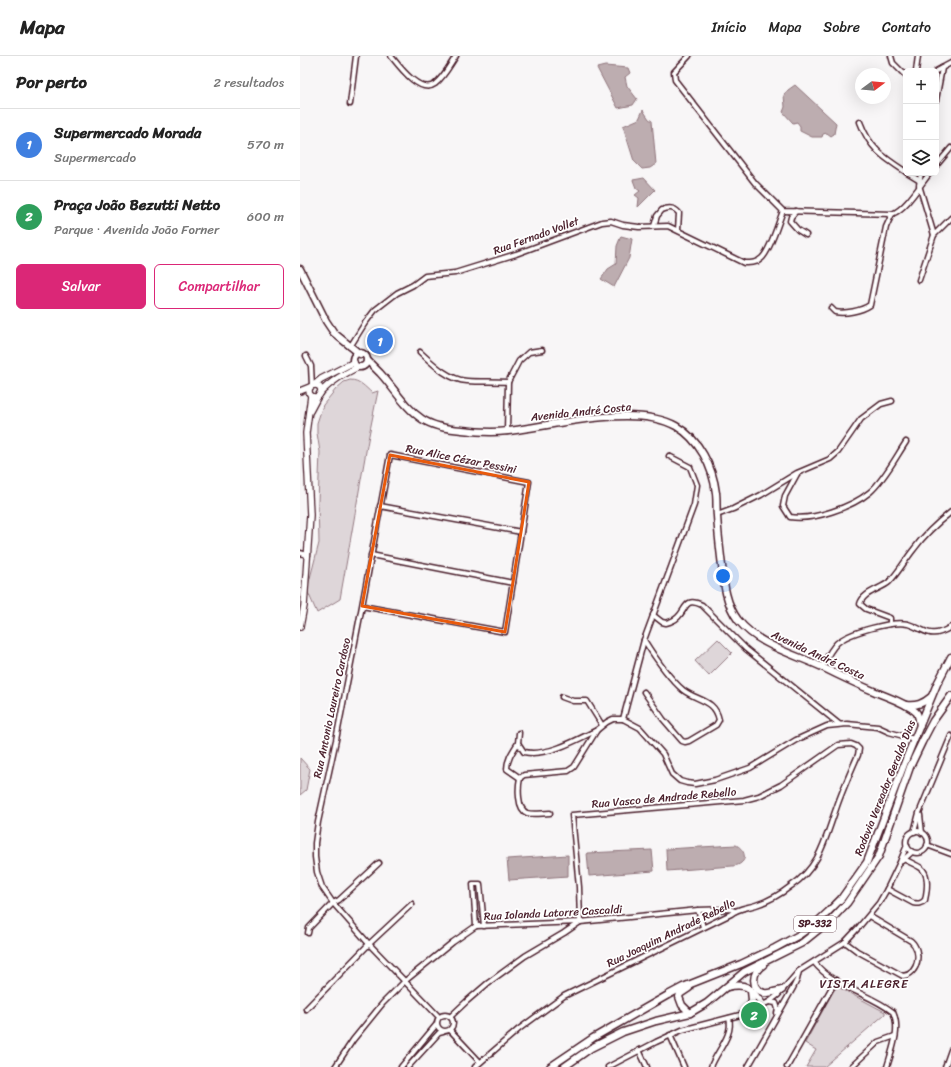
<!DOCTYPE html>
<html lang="pt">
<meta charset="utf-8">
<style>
body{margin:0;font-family:Sriracha,sans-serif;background:#f2f2f2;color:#222}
.controls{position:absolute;right:12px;top:12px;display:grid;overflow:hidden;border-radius:6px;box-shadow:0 4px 16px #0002}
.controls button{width:36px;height:36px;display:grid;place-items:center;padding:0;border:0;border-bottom:1px solid #e0e0e0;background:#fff;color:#222;font:20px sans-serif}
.compass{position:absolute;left:555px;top:12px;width:36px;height:36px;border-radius:50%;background:#fff;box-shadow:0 4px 16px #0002;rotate:74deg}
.you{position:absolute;left:423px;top:520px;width:14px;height:14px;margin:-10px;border:3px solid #fff;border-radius:50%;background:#1a73e8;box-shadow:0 0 0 6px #1a73e833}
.badge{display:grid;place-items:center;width:26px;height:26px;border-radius:50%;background:#db2777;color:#fff;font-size:13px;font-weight:700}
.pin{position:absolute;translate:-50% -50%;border:2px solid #fff;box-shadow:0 1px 4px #0006}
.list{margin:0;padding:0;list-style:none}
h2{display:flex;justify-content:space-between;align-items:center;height:52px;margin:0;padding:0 16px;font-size:17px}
h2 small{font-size:13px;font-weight:400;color:#767676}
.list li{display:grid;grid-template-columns:26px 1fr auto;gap:12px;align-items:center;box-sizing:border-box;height:72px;padding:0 16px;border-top:1px solid #e0e0e0}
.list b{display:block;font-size:15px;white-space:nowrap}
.list p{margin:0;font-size:13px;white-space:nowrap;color:#767676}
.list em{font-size:13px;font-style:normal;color:#767676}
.actions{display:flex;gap:8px;padding:12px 16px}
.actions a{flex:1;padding:9px 0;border:1px solid #db2777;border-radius:6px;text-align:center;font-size:14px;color:#db2777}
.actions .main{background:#db2777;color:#fff}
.icon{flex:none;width:22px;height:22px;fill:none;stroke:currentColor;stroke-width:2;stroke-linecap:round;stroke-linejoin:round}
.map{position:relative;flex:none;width:651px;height:1011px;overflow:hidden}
header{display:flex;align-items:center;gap:24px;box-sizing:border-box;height:56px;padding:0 20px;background:#fff;border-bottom:1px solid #e0e0e0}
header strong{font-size:19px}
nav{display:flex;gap:22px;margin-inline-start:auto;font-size:14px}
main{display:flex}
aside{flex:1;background:#fff}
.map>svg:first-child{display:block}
</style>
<header>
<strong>Mapa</strong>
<nav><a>Início</a><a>Mapa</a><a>Sobre</a><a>Contato</a></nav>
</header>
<main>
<aside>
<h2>Por perto<small>2 resultados</small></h2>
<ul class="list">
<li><span class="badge" style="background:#3f7fe0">1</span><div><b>Supermercado Morada</b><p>Supermercado</p></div><em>570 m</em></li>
<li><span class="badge" style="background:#2e9e5b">2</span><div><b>Praça João Bezutti Netto</b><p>Parque · Avenida João Forner</p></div><em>600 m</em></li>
</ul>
<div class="actions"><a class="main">Salvar</a><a>Compartilhar</a></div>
</aside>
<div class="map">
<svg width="651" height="1011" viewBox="0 0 651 1011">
<rect width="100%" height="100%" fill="#f8f6f7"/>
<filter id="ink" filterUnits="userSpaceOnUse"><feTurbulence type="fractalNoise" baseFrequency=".025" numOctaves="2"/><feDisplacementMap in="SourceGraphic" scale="8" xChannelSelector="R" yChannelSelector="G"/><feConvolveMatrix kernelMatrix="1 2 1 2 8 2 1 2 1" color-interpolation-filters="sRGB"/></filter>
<g filter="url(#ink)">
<g fill="#ded6d9" stroke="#947a82">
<path d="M50 324C60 324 65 331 72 337L78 335 68 384 40 543 17 557 7 534 19 487 18 446 20 396 17 377V367L23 349 36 333 44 326Z"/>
<polygon points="418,583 432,597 409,620 395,605"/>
<polygon points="0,702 10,713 6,734 0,739"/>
<polygon points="538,931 585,956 585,958 524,1011 506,1011 516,994 505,987 534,934"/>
</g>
<g fill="#bdadb0" stroke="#8f747b">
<polygon points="305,10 328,12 330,17 325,21 327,30 337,43 333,49 318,52 297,12"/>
<polygon points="495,29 536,67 534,78 531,80 527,77 523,78 522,81 512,81 500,75 500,70 497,66 493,67 483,56 485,51 484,39 488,34"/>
<polygon points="343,54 349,63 352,65 356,108 350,112 342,113 334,105 323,70 339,63"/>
<polygon points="344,122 355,134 338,151 339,142 335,139 340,135 336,132 333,124"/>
<polygon points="321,180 332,183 329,202 314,231 301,223 308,213 316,208 317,190"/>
<path d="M436 789C443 792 448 802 441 807 439 809 435 810 432 810L367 815 366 793Z"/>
<polygon points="352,794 354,815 289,820 287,797"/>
<polygon points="268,799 268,820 209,824 207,803"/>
</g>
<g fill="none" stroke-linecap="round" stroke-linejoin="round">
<defs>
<g id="street">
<path d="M91 0C99 10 120 39 135 28 144 21 150 9 156 0"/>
<path d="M389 0 374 16 375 24 455 127 483 155 592 158C606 153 620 129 630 117"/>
<polyline points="591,0 593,7 606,20"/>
<polyline points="616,15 618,0"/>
<polyline points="636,15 651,7"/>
<polyline points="636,44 642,12"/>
<polyline points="50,48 56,0"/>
<path d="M560 66C570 93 583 101 606 116"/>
<polyline points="636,110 651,92"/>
<polyline points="607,117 620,125"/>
<polyline points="621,117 619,129 634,179"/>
<polyline points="496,155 491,161 490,165 498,174 506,179"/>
<path d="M354 170 357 160 362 154C369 151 374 151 379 157L378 174"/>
<polyline points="619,224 634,179 651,162"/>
<path d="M531 252 535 256C545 258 561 255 570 249L586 171 592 158"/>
<path d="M50 291 65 267 75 254 97 237 113 229 125 220 155 217 216 198 302 166 311 165 323 169 339 171 368 170 444 207C451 207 457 207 462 202 471 193 478 167 483 155"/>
<path d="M120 296C133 308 149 324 167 325 181 326 195 325 208 326"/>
<polyline points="6,300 11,310 12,330"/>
<polyline points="207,376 208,326 219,305 229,296 242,294"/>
<path d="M497 418 485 440 483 450 490 461C513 465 552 451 570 436 584 424 596 401 606 386"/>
<polyline points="80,450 221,476"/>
<polyline points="417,459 433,453 461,439 497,417 530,403 538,396 561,363 581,348 592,345"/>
<polyline points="0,497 8,499"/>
<polyline points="71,499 213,527"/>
<polyline points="62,550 205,576 229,426 90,399 62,550 36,684 18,766 15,787 15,801 17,816 22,831 33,847 69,888 139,961"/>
<path d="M353 559 362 566 366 567C370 566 375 564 378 561 387 552 385 541 402 549L446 593 539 668"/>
<path d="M590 568V562L566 553 560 548C563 536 581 533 589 526 599 516 605 504 614 493 624 479 637 467 651 456"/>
<path d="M344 584C354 600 369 622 383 634 397 645 415 643 419 664L416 669 389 685 385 686 382 685 363 663 344 636"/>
<path d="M522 611C526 603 530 594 537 587 548 577 593 564 608 568 627 574 629 584 651 571"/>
<polyline points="262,641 273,645 287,645 302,669"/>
<polyline points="323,663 344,584 394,449 397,429 390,411 369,400"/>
<path d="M219 677 218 687 224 696C247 701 277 684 297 674"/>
<path d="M218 687C213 695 207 703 207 713L220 722"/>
<path d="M250 757C243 757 233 759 227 757 217 753 218 731 220 722L224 719 268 715 274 711 297 674 307 666 313 663H323L340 672 363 698 372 718 380 725 387 727 395 728 415 724 450 712 496 684 527 670 547 668 578 671 589 676 614 683"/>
<polyline points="620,759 622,777"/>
<circle cx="617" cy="786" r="11"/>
<polyline points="614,776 619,757 651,680"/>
<polyline points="627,789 651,798"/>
<polyline points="602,805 612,796"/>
<path d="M587 833 613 847C618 848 621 848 625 844 627 835 630 819 621 812 617 809 609 806 604 803"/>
<polyline points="398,854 403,871"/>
<polyline points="176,870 173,828 180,828 184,870"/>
<polyline points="8,877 9,872 33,847 39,844 79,807"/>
<path d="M545 886 557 895 603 920C619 918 622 895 611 885L569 860"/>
<path d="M514 906C533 931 569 937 593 956 601 973 592 994 587 1011"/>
<polyline points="469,946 476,947 478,953 477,957"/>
<polyline points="6,953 69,888 112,848"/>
<circle cx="145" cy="967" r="8"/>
<polyline points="150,961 167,945 188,927 225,900 264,877 280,866"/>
<polyline points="150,974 180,1006"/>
<polyline points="370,979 384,1011"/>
<polyline points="339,994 347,1011"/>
<polyline points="35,1011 53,984 83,947 105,925 153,886 176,870 280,866 398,854 430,853 435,855"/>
<polyline points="101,1011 136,969"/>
<polyline points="108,1011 139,977 143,976"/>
<path d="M175 1011 219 973 264 940 431 858C438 852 447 852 456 849 468 845 481 838 491 830 520 811 525 783 536 753 542 735 550 717 558 699L559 693 556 690 551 688 538 689 481 729 459 740 444 744 272 759 279 831 280 866"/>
<polyline points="308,1011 356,986 382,974 440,959 469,946 478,939 499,915 545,886 559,871 579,847 587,833 600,806 607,789"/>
<path d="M411 1011C416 996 434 979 429 962"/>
<polyline points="448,1011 493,932 497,924 499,915"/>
<polyline points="487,1011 536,924"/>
<polyline points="551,1011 578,986 595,980"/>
<polyline points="645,1011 651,994"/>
</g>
<g id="secondary">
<polyline points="14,329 21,323 54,306"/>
<circle cx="15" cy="335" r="6"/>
<polyline points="0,335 10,331"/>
<path d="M20 337C31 325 44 318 58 311"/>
<polyline points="10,355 18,340"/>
<polyline points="0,571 4,550 10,459 6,377 11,340"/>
</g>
<g id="primary">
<polyline points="0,213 26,265 34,277 60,298"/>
<circle cx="60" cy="304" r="7"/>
<path d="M67 304C71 308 76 313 80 317 94 332 105 352 122 363 134 371 148 373 162 374 177 376 193 377 208 375 253 370 335 347 376 370 399 383 413 411 416 437 417 444 416 452 417 460 418 477 420 493 422 510 424 529 426 548 438 564 459 590 494 598 522 611 540 620 559 629 578 637 590 642 606 647 616 656 619 659 619 665 620 670"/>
<path d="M606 649C616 650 623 648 631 641"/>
<path d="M463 909C452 916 450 932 464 937 469 938 477 935 482 934"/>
<path d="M427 931C448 926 451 933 463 949"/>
<polyline points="389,932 380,938 379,941 382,949 390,957"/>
<polyline points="448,956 452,944 451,935"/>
<polyline points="250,1011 293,982 368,939 383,931 441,908 475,892 499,879 516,867 528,856 541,843 567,806 606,703 637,628 651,601"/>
<polyline points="264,1011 291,992 323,976 356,965 390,957 407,947 444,916 502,887 533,862 547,847 579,800 610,711 622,686 633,665 651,640"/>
</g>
</defs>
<use href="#street" stroke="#4a1f2b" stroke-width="7"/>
<use href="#secondary" stroke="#4a1f2b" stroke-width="8"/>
<use href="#primary" stroke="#4a1f2b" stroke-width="9"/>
<use href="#street" stroke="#fff" stroke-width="4"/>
<use href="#secondary" stroke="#fff" stroke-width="5.5"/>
<use href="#primary" stroke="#fff" stroke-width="6"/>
</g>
</g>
<path fill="none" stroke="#e8590c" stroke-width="3" stroke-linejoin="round" d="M90 399 229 426 205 576 62 550Z"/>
<g text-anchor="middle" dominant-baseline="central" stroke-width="3.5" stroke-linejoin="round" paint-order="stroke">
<rect fill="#fff" stroke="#80626b" stroke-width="1" x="494" y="860" width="42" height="16" rx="3"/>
<g font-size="10" font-weight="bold" fill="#4a1f2b">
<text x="515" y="868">SP-332</text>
</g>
<g font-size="11" fill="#4a1f2b" stroke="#fff">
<text transform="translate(236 180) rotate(-20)">Rua Fernado Vollet</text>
<text transform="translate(281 356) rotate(-6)">Avenida André Costa</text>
<text transform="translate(161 403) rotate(11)">Rua Alice Cézar Pessini</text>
<text transform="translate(518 599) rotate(25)">Avenida André Costa</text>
<text transform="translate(32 652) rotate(-78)">Rua Antonio Loureiro Cardoso</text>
<text transform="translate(585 732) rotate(-68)">Rodovia Vereador Geraldo Dias</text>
<text transform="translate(364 742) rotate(-5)">Rua Vasco de Andrade Rebello</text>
<text transform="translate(253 857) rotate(-3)">Rua Iolanda Latorre Cascaldi</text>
<text transform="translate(371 877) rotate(-26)">Rua Joaquim Andrade Rebello</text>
</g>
<g font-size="12" letter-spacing="1" fill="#4a1f2b" stroke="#fff">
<text x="564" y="928">VISTA ALEGRE</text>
</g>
</g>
</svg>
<div class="controls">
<button>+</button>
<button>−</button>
<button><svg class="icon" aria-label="layers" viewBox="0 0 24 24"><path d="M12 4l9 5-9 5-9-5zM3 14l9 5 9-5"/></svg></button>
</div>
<svg class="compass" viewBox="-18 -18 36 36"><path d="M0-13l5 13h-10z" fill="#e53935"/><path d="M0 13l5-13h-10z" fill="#767676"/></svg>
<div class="you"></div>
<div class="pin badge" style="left:80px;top:285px;background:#3f7fe0">1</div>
<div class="pin badge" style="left:454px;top:959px;background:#2e9e5b">2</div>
</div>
</main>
